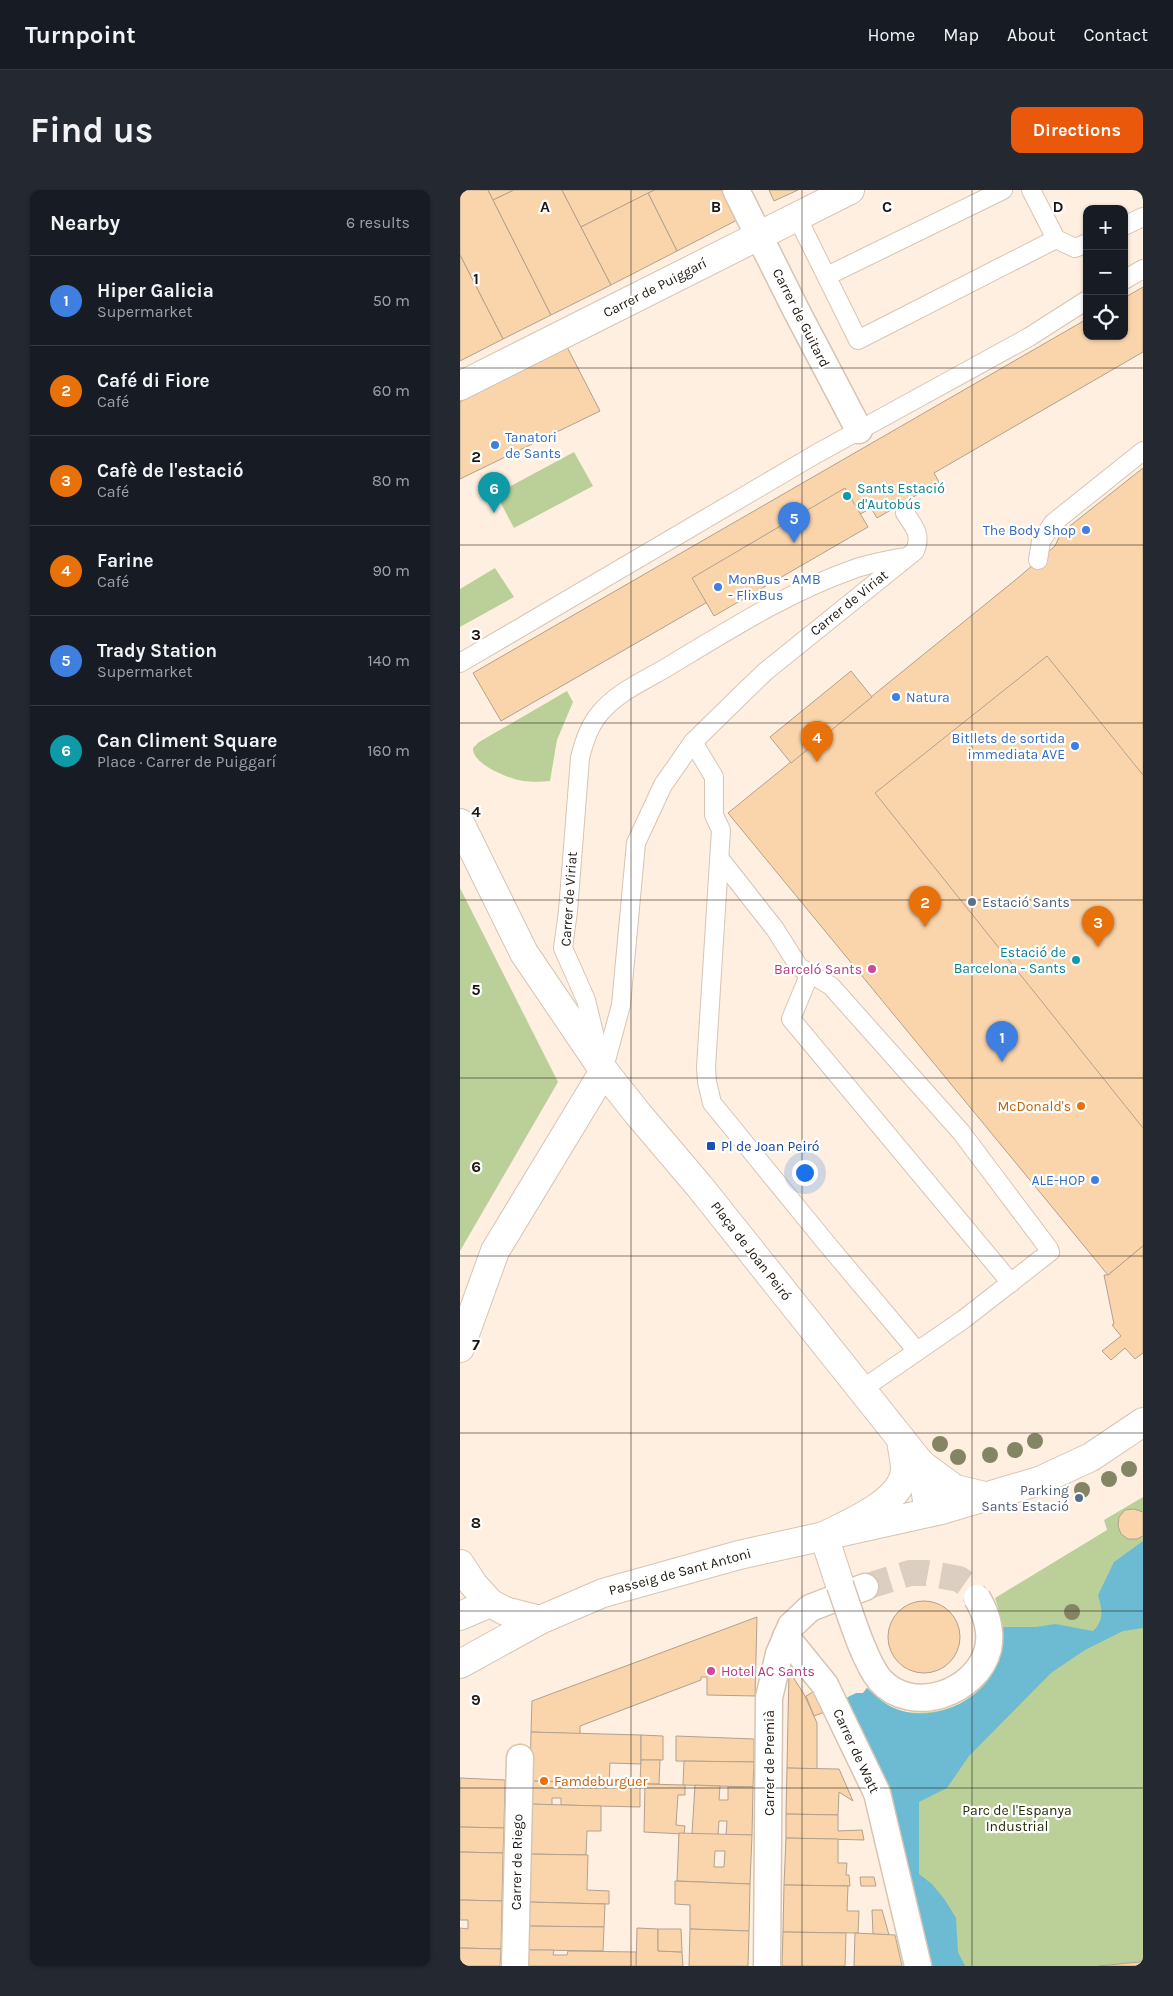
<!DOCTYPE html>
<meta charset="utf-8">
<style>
body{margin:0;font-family:Karla,sans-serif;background:#242831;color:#f1f3f6}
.controls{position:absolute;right:15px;top:15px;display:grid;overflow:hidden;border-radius:10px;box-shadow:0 1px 4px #0004}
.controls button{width:45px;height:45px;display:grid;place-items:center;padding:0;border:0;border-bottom:1px solid #363941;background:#171b24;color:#f1f3f6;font:25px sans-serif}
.you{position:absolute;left:344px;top:982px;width:18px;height:18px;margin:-12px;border:4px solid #fff;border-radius:50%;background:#1a73e8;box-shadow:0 0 0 8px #1a73e833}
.badge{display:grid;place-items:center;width:32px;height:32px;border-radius:50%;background:#ea580c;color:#fff;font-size:16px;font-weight:700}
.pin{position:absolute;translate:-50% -41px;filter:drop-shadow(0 1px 2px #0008)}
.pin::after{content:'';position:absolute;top:26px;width:18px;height:15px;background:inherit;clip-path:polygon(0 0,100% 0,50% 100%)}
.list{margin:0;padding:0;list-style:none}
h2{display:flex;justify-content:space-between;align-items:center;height:65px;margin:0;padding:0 20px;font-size:21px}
h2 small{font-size:16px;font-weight:400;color:#9ea1a6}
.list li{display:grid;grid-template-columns:32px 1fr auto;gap:15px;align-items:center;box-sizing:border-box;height:90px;padding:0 20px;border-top:1px solid #363941}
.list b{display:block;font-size:19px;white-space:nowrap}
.list p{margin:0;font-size:16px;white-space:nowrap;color:#9ea1a6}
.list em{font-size:16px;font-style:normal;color:#9ea1a6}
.icon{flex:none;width:28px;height:28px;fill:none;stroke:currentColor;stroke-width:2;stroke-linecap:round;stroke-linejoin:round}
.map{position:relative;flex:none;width:683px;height:1776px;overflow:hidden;border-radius:10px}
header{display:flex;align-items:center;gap:30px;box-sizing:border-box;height:70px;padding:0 25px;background:#171b24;border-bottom:1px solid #363941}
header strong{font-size:24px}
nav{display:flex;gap:28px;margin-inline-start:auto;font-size:18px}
.intro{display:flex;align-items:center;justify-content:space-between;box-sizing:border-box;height:120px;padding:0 30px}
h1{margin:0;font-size:35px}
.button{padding:12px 22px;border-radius:10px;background:#ea580c;color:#fff;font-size:18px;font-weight:700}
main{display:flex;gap:30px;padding:0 30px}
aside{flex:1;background:#171b24;border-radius:10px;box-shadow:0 1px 4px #0004}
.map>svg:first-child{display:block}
</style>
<header>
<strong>Turnpoint</strong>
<nav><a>Home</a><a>Map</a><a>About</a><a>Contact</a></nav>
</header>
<div class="intro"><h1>Find us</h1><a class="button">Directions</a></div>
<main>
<aside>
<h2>Nearby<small>6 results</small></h2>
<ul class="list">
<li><span class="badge" style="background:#3f7fe0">1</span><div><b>Hiper Galicia</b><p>Supermarket</p></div><em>50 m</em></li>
<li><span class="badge" style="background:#e8710a">2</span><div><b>Café di Fiore</b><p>Café</p></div><em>60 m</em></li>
<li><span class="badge" style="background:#e8710a">3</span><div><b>Cafè de l'estació</b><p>Café</p></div><em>80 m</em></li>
<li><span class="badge" style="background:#e8710a">4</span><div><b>Farine</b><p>Café</p></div><em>90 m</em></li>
<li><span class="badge" style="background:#3f7fe0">5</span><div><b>Trady Station</b><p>Supermarket</p></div><em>140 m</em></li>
<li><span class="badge" style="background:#0f9aa8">6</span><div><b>Can Climent Square</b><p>Place · Carrer de Puiggarí</p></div><em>160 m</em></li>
</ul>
</aside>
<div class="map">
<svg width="683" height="1776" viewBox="0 0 683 1776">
<rect width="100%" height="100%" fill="#feefe0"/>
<g fill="#bbd098">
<polygon points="114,262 133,296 54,338 36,304"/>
<polygon points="35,378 54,407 0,437 0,399"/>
<path d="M107 501 113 512 97 550 90 591C82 592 71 592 63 591 49 589 12 574 13 558L19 552Z"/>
<polygon points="0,698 98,892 0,1061"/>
<path d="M683 1307V1776H463L389 1506 403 1503 407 1498C416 1507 427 1516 439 1520 450 1524 466 1523 477 1521 532 1511 553 1458 535 1408L647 1340 644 1330Z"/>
</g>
<path fill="#6cbbd3" d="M683 1351V1438L663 1441 625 1460 591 1483 509 1566 487 1598 459 1612V1684L472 1694 485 1710 496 1728 498 1762 505 1776H463L386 1508 396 1503H403L407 1498C416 1507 427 1516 439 1520 474 1532 519 1512 535 1479 541 1466 542 1451 542 1437H576L595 1434 633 1441C645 1429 642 1419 638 1405L654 1372Z"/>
<g fill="#fad5ac" stroke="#b2a18e" fill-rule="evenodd">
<polygon points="0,0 28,0 91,125 43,149 0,65"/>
<polygon points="28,0 54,0 33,10"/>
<polygon points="54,0 102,0 151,95 91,125 33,10"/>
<polygon points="102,0 195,0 121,37"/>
<polygon points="195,0 269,0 283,27 217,61 188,3"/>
<polygon points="309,0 338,0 314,11"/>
<polygon points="188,3 217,61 151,95 121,37"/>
<polygon points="0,65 43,149 0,171"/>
<polygon points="683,97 683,162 474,283 479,292 417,328 411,318 311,375 317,384 268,412 263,403 41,531 13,483 627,129 627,146 664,146 664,108"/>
<polygon points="107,157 140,221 0,289 0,212"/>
<polygon points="683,278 683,1056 648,1085 268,623 559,387 595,356 601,343"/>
<polygon points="385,298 408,337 254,426 232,388"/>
<polygon points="587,466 683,585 683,938 415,603"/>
<polygon points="391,481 412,507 331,573 310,547"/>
<polygon points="683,1056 683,1163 675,1169 665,1158 651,1170 642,1161 661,1146 652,1135 654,1134 644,1085 648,1085"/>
<polygon points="674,1319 683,1322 683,1346 677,1349 668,1349 661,1344 658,1336 659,1327 665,1320"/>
<circle cx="464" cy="1447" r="36"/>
<polygon points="297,1427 295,1506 247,1505 247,1487 241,1487 241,1490 120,1536 120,1544 71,1542 72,1511"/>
<polygon points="329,1481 344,1504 357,1533 357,1579 327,1578"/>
<polygon points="360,1498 370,1520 354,1526 346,1506"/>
<polygon points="71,1542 181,1545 181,1574 150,1573 149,1593 70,1591"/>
<polygon points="181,1545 203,1546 203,1570 181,1570"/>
<polygon points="216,1546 294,1549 294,1572 216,1571"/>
<polygon points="181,1570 200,1570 199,1594 180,1594"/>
<polygon points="224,1571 294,1572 293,1597 223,1595"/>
<polygon points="327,1578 379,1579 393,1611 379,1602 378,1625 326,1624"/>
<polygon points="0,1588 45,1590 44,1638 0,1637"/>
<polygon points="70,1591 180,1594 180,1617 101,1615 101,1608 92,1608 92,1615 70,1614"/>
<polygon points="185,1594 225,1595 225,1605 218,1605 216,1635 225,1636 224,1644 184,1642"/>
<polygon points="235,1595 260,1596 259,1610 268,1610 268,1597 293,1597 292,1645 266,1645 267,1631 259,1631 258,1645 232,1644"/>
<polygon points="70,1614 141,1616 141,1641 127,1641 126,1665 69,1664"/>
<polygon points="326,1624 378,1625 378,1641 402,1640 404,1650 326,1648"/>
<polygon points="0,1637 44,1638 43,1663 0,1662"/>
<path d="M219 1643 292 1645 290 1694 217 1691ZM255 1661H265L264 1677H254Z"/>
<polygon points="326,1648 378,1649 378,1673 387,1673 386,1685 389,1685 390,1696 324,1695"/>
<polygon points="0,1662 43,1663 42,1711 0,1710"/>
<polygon points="69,1664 128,1665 127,1700 149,1701 149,1714 68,1712"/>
<polygon points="400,1687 414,1687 416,1696 401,1696"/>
<polygon points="215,1691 290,1694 289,1741 230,1739 230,1715 215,1714"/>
<polygon points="324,1695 388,1696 387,1721 399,1721 398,1743 323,1742"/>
<polygon points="0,1710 42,1711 41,1759 0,1758 0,1738 8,1739 8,1730 0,1730"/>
<polygon points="68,1712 145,1714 144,1737 67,1736"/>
<polygon points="412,1720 422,1720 429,1745 413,1744"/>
<polygon points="67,1736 144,1737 143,1761 67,1760"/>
<polygon points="177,1738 198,1739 198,1761 222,1762 223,1776 176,1776"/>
<polygon points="198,1739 221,1739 222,1762 198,1761"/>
<polygon points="230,1739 289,1741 288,1776 229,1776"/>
<polygon points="323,1742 386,1743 385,1776 322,1776"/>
<polygon points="395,1743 435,1745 442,1776 394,1776"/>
<polygon points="0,1758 41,1759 40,1776 0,1776"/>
<polygon points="67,1760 94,1760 93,1765 107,1765 108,1761 176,1762 176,1776 66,1776"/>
<polygon points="683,1772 683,1776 639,1776 668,1773"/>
</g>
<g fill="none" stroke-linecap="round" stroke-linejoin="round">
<polyline stroke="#dccfc1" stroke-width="26" stroke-dasharray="26 13" stroke-linecap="butt" points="405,1397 450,1383 466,1383 499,1389 509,1396 517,1408"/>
<defs>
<g id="service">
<polyline points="571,0 596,49 615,58 627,53"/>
<polyline points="337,27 398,150 596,49"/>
<polyline points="664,36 683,27"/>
<polyline points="367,86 543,0"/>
<polyline points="664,90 683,79"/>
<polyline points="578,370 581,351 593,333 683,261"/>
<polyline points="0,473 356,264 569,147 627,110"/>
<polyline points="233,552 254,587 254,625 261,640 246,877 247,892 252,913 367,1054 457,1161"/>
<polyline points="260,669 315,739 339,777 371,796 501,942 589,1059 590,1062 504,1129 401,1200"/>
<polyline points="350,783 331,829 551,1093"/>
<path d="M139 864 126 810 103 758 108 721 120 568C124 551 129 536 140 523 157 502 186 490 209 476 269 440 328 402 394 379 411 373 429 370 446 367"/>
<path d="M144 878 161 815 176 653 203 595 233 552 282 504 306 481 455 361C462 344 454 337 445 323"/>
</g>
<g id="pedestrian">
<polyline points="276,0 336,120 399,240"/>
<polyline points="326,1447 365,1495 417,1603 458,1776"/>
<polyline points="55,1776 60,1568"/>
<polyline points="307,1776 309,1508 319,1464 331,1436 350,1418 405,1397"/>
</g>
<g id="minor">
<polyline points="0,196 390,0"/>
<polyline points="0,633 64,763 144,881 178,924 240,997 461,1274 495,1299 529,1307"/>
<polyline points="0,1158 35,1061 144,881"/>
<polyline points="461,1274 469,1322"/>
<polyline points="0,1374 13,1394 30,1413"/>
<path d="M380 1395 364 1346C389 1333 443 1312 445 1280 445 1270 442 1259 441 1249"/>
</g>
<g id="tertiary">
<polyline points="0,1426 30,1413 45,1421 80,1430"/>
<polyline points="0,1474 80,1430 143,1403 279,1365 481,1320 579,1291 631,1267 683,1232"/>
</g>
</defs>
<use href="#service" stroke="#d7c5b2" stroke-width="20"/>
<use href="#pedestrian" stroke="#d7c5b2" stroke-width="29"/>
<use href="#minor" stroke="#d7c5b2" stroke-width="30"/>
<use href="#tertiary" stroke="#d7c5b2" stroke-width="30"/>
<use href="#service" stroke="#fff" stroke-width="18"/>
<use href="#pedestrian" stroke="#fff" stroke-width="26"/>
<use href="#minor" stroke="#fff" stroke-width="28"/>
<use href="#tertiary" stroke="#fff" stroke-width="28"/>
<defs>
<path id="pedestrian-bridge" d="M380 1395C389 1420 404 1471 420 1490 452 1526 517 1503 528 1459 532 1441 526 1423 517 1408"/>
</defs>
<use href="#pedestrian-bridge" stroke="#d7c5b2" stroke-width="29" stroke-linecap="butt"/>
<use href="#pedestrian-bridge" stroke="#fff" stroke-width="26"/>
</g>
<g fill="#848565">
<circle cx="575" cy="1251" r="8"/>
<circle cx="480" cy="1254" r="8"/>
<circle cx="555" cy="1260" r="8"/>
<circle cx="530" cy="1265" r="8"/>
<circle cx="498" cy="1267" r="8"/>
<circle cx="669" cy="1279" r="8"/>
<circle cx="649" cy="1289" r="8"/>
<circle cx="622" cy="1300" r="8"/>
<circle cx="612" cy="1422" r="8"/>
</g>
<path fill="none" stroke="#1d1710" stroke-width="1" stroke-opacity="0.55" d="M171 0V1776M342 0V1776M512 0V1776M0 178H683M0 355H683M0 533H683M0 710H683M0 888H683M0 1066H683M0 1243H683M0 1421H683M0 1598H683"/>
<g fill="#3f7fe0" stroke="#fff" stroke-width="2">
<circle cx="35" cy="255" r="5"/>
<circle cx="626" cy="340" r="5"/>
<circle cx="258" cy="397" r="5"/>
<circle cx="436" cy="507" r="5"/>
<circle cx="615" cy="556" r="5"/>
<circle cx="635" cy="990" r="5"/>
</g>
<g fill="#0f9aa8" stroke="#fff" stroke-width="2">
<circle cx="387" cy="306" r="5"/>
<circle cx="616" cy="770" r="5"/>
</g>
<g fill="#5c6f8a" stroke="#fff" stroke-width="2">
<circle cx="512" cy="712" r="5"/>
<circle cx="619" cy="1308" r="5"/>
</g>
<g fill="#d1479c" stroke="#fff" stroke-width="2">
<circle cx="412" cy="779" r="5"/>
<circle cx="251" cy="1481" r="5"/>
</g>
<g fill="#e8710a" stroke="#fff" stroke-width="2">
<circle cx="621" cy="916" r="5"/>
<circle cx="84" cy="1591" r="5"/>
</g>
<rect fill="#1a4fb4" stroke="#fff" stroke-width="2" x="246" y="951" width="10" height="10" rx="2.5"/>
<g text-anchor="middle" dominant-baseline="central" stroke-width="4.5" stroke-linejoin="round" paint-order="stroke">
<g font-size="14" fill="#1d1710" stroke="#fff">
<text transform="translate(195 98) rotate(-27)">Carrer de Puiggarí</text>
<text transform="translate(341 128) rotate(63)">Carrer de Guitard</text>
<text transform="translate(389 413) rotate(-39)">Carrer de Viriat</text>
<text transform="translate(109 709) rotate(-86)">Carrer de Viriat</text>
<text transform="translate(291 1061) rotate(52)">Plaça de Joan Peiró</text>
<text transform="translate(220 1382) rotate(-15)">Passeig de Sant Antoni</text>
<text transform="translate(396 1561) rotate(65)">Carrer de Watt</text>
<text transform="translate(309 1573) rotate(-90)">Carrer de Premià</text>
<text transform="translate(57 1672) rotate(-89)">Carrer de Riego</text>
</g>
<g font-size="14" fill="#366cbe" stroke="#fff" text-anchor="start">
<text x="45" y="247">Tanatori<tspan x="45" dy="16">de Sants</tspan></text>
<text x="616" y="340" text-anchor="end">The Body Shop</text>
<text x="268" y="389">MonBus - AMB<tspan x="268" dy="16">- FlixBus</tspan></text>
<text x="446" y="507">Natura</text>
<text x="605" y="548" text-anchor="end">Bitllets de sortida<tspan x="605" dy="16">immediata AVE</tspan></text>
<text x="625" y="990" text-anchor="end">ALE-HOP</text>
</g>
<g font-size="14" fill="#0d838f" stroke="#fff" text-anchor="start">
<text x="397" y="298">Sants Estació<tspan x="397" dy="16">d'Autobús</tspan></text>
<text x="606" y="762" text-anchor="end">Estació de<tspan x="606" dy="16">Barcelona - Sants</tspan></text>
</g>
<g font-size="14" fill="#4e5e75" stroke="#fff" text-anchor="start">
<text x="522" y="712">Estació Sants</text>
<text x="609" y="1300" text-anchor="end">Parking<tspan x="609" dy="16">Sants Estació</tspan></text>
</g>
<g font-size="14" fill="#b23c85" stroke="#fff" text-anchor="end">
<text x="402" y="779">Barceló Sants</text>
<text x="261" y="1481" text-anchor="start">Hotel AC Sants</text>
</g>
<g font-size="14" fill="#c56008" stroke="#fff" text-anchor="end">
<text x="611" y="916">McDonald's</text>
<text x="94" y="1591" text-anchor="start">Famdeburguer</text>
</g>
<g font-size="14" fill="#164399" stroke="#fff" text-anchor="start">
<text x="261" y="956">Pl de Joan Peiró</text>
</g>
<g font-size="14" fill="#212e01" stroke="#fff">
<text x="557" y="1620">Parc de l'Espanya<tspan x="557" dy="16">Industrial</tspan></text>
</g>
</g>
<g font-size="16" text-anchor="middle" font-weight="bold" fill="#1d1710" stroke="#fff" stroke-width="4.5" stroke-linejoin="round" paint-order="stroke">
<text x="85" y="22">A</text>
<text x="256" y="22">B</text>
<text x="427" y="22">C</text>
<text x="598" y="22">D</text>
<text x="16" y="94">1</text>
<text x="16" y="272">2</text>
<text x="16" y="450">3</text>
<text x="16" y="627">4</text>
<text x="16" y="805">5</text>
<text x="16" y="982">6</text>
<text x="16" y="1160">7</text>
<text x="16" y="1338">8</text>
<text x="16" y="1515">9</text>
</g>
</svg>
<div class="controls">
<button>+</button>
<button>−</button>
<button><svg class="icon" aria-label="locate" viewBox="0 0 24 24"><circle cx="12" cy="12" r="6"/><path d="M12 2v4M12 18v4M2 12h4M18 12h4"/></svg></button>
</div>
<div class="you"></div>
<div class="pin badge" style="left:542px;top:872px;background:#3f7fe0">1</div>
<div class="pin badge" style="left:465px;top:737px;background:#e8710a">2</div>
<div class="pin badge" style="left:638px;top:757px;background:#e8710a">3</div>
<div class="pin badge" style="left:357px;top:572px;background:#e8710a">4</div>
<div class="pin badge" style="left:334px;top:353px;background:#3f7fe0">5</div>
<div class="pin badge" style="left:34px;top:323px;background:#0f9aa8">6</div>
</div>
</main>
